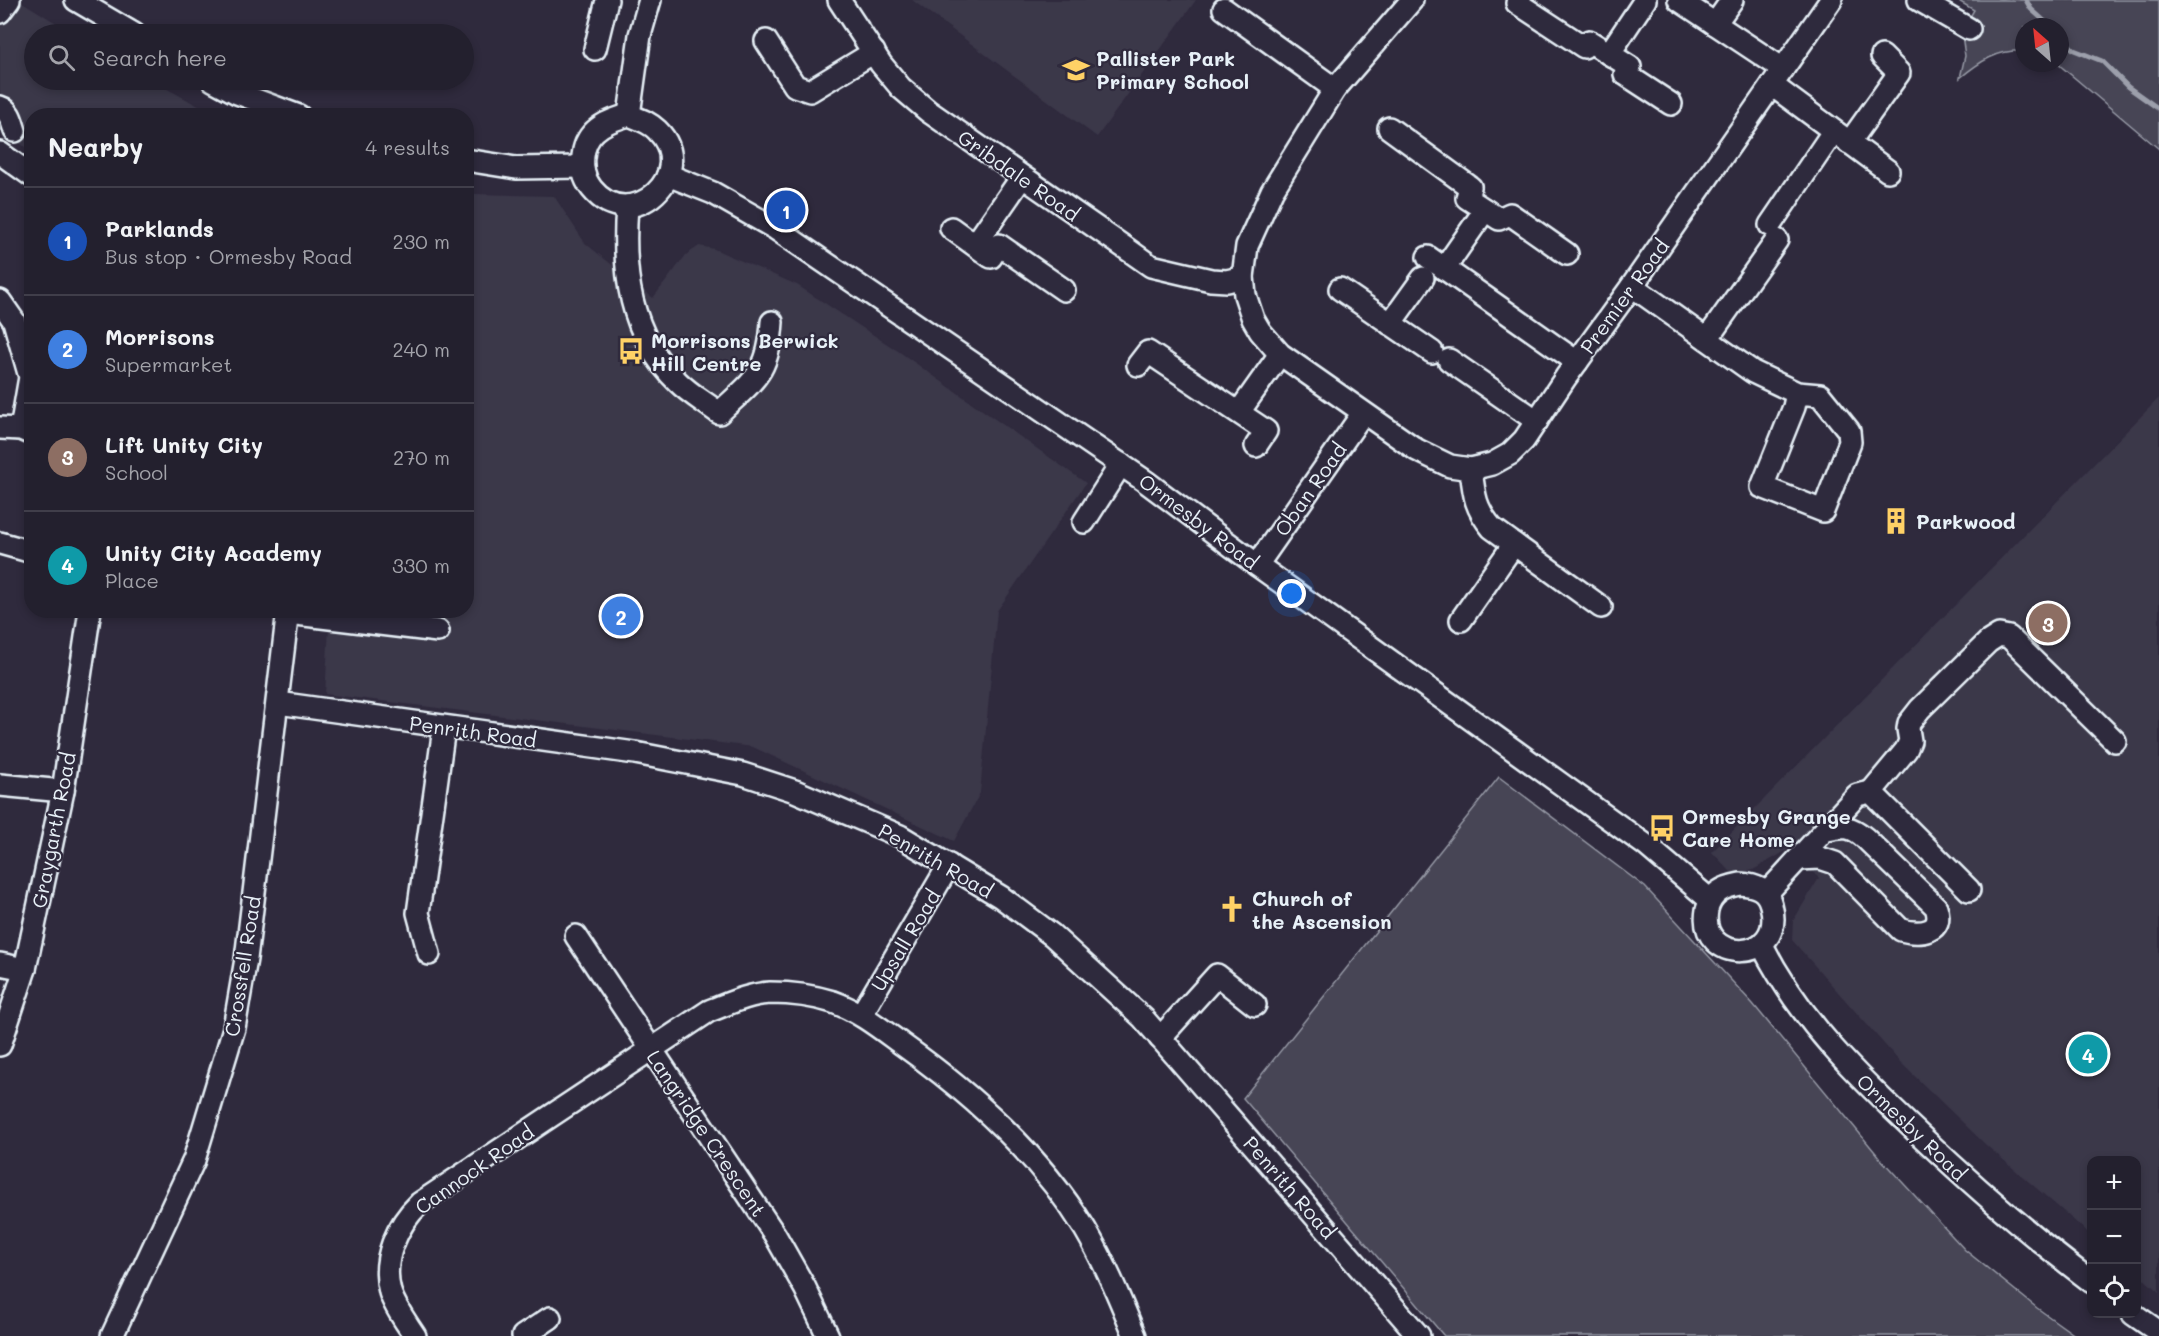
<!DOCTYPE html>
<meta charset="utf-8">
<style>
body{margin:0;font-family:Mali,sans-serif;background:#2f2d3a;color:#f1f3f6}
.controls{position:absolute;right:18px;bottom:18px;display:grid;overflow:hidden;border-radius:12px;box-shadow:0 3px 9px #0003}
.controls button{width:54px;height:54px;display:grid;place-items:center;padding:0;border:0;border-bottom:2px solid #403e4a;background:#23202e;color:#f1f3f6;font:30px sans-serif}
.compass{position:absolute;left:2015px;top:18px;width:54px;height:54px;border-radius:50%;background:#23202e;box-shadow:0 3px 9px #0003;rotate:333deg}
.you{position:absolute;left:1292px;top:594px;width:21px;height:21px;margin:-15px;border:4px solid #fff;border-radius:50%;background:#1a73e8;box-shadow:0 0 0 9px #1a73e833}
.badge{display:grid;place-items:center;width:39px;height:39px;border-radius:50%;background:#0b8043;color:#fff;font-size:20px;font-weight:700}
.pin{position:absolute;translate:-50% -50%;border:3px solid #fff;box-shadow:0 2px 6px #0006}
.list{margin:0;padding:0;list-style:none}
h2{display:flex;justify-content:space-between;align-items:center;height:78px;margin:0;padding:0 24px;font-size:26px}
h2 small{font-size:20px;font-weight:400;color:#a3a3aa}
.list li{display:grid;grid-template-columns:39px 1fr auto;gap:18px;align-items:center;box-sizing:border-box;height:108px;padding:0 24px;border-top:2px solid #403e4a}
.list b{display:block;font-size:22px;white-space:nowrap}
.list p{margin:0;font-size:20px;white-space:nowrap;color:#a3a3aa}
.list em{font-size:20px;font-style:normal;color:#a3a3aa}
.icon{flex:none;width:33px;height:33px;fill:none;stroke:currentColor;stroke-width:2;stroke-linecap:round;stroke-linejoin:round}
.map{position:relative;flex:none;width:2159px;height:1336px;overflow:hidden}
.search{position:absolute;background:#23202e;box-shadow:0 3px 9px #0003;left:24px;top:24px;width:450px;height:66px;display:flex;align-items:center;gap:15px;box-sizing:border-box;padding:0 21px;border-radius:33px;color:#a3a3aa;font-size:22px}
.panel{position:absolute;background:#23202e;box-shadow:0 3px 9px #0003;left:24px;top:108px;width:450px;height:510px;border-radius:24px}
.map>svg:first-child{display:block}
</style>
<div class="map">
<svg width="2159" height="1336" viewBox="0 0 2159 1336">
<rect width="100%" height="100%" fill="#2f2a3d"/>
<filter id="ink" filterUnits="userSpaceOnUse"><feTurbulence type="fractalNoise" baseFrequency=".0167" numOctaves="2"/><feDisplacementMap in="SourceGraphic" scale="12" xChannelSelector="R" yChannelSelector="G"/><feConvolveMatrix kernelMatrix="1 2 1 2 8 2 1 2 1" color-interpolation-filters="sRGB"/></filter>
<g filter="url(#ink)">
<g fill="#3b3749">
<polygon points="0,0 19,0 74,34 34,34 34,80 151,80 215,115 32,116 31,151 0,130"/>
<polygon points="912,0 1196,0 1097,137"/>
<polygon points="475,194 554,196 585,243 653,298 686,255 699,246 714,249 797,285 901,353 1086,483 997,611 980,793 954,841 753,747 325,694 330,611 466,610 467,195"/>
<polygon points="2159,398 2159,1292 2137,1273 2136,1160 2092,1160 2091,1235 1986,1145 1900,1062 1792,940 1793,921 1819,878 1789,849 1753,870 1739,873 1730,871 1712,852"/>
</g>
<g fill="#464455" stroke="#979aa6" stroke-width="1.5">
<path d="M1957 0H2159V149L2057 63H2060V27H2024V51C1998 49 1979 62 1960 78L1965 56 1962 35 1970 40 1977 28 1967 22 1974 10Z"/>
<polygon points="1499,777 1645,887 1753,1004 1879,1157 1965,1250 2037,1308 2076,1336 1444,1336 1243,1098"/>
</g>
<g fill="none" stroke-linecap="round" stroke-linejoin="round">
<g stroke="#9c9fab" stroke-width="5">
<polyline points="2026,0 2031,9 2051,27"/>
<polyline points="2060,36 2074,50 2102,61 2128,87 2159,109"/>
</g>
<defs>
<g id="minor">
<polyline points="76,0 134,34"/>
<polyline points="839,0 881,64 901,88 928,111 1127,249 1151,266 1211,280 1227,281 1243,277"/>
<polyline points="1412,0 1335,89 1272,191 1247,246 1243,277 1245,295 1253,319 1260,331 1280,354 1417,450 1450,466 1471,469 1492,464 1510,454 1524,440 1566,377 1632,286 1831,0"/>
<polyline points="1679,0 1783,69"/>
<polyline points="1919,0 1969,29"/>
<polyline points="1517,3 1584,47 1589,41 1630,67 1625,74 1671,104"/>
<polyline points="1224,9 1335,89"/>
<polyline points="0,12 9,0"/>
<polyline points="1715,24 1732,0"/>
<polyline points="766,41 795,86 810,91 874,52"/>
<polyline points="595,49 607,0"/>
<polyline points="1609,54 1645,0"/>
<polyline points="213,80 237,93 299,116"/>
<polyline points="1772,85 1888,171"/>
<path d="M0 107C10 110 12 122 15 131"/>
<path d="M629 115C639 119 649 122 657 130 700 172 631 237 592 189 583 178 581 164 584 150 589 128 610 120 629 115Z"/>
<polyline points="629,115 640,35 650,0"/>
<polyline points="1389,128 1470,187 1467,198 1499,219 1510,214 1567,254"/>
<polyline points="1849,143 1899,73 1882,56"/>
<polyline points="0,153 32,176"/>
<polyline points="466,160 516,168 582,167"/>
<polyline points="668,175 713,193 776,229 1145,481 1257,565 1647,846 1709,899"/>
<path d="M627 206C622 270 629 335 678 382 690 394 706 403 719 413 755 379 769 373 772 322"/>
<polyline points="1770,225 1833,132"/>
<polyline points="951,228 991,257 999,245 1064,290"/>
<polyline points="975,245 1022,177"/>
<polyline points="1428,257 1577,362"/>
<polyline points="1444,269 1485,210"/>
<polyline points="1632,286 1753,372 1797,393 1820,395 1849,431 1850,442 1823,511 1762,487 1794,407 1797,393"/>
<polyline points="1340,289 1432,352"/>
<polyline points="0,301 14,321 30,377 21,429"/>
<polyline points="1390,324 1423,278"/>
<polyline points="1707,339 1777,240"/>
<polyline points="1449,360 1537,421"/>
<polyline points="1138,365 1148,352 1266,431 1256,446"/>
<polyline points="1239,412 1280,354"/>
<polyline points="0,428 21,429 32,434"/>
<path d="M1471 469C1474 495 1475 508 1492 528L1601 607"/>
<polyline points="1084,522 1121,464"/>
<polyline points="0,543 32,552"/>
<polyline points="1257,565 1363,413"/>
<polyline points="288,613 438,631"/>
<polyline points="1461,620 1514,544"/>
<polyline points="278,703 635,753 743,774 795,791 900,836 1001,897 1052,935 1143,1018 1419,1336"/>
<polyline points="0,785 63,791"/>
<polyline points="1871,792 1906,750 1910,741 1908,729 1909,723 1920,709 1988,642 1999,635 2009,637 2115,741"/>
<path d="M1799 859 1820 858 1835 863 1901 930C1920 935 1945 933 1936 907L1865 838C1851 826 1845 826 1827 830"/>
<path d="M1740 884C1756 885 1767 889 1771 905 1787 965 1697 965 1707 910 1711 893 1723 887 1740 884Z"/>
<polyline points="1767,893 1857,795 1871,792 1969,890"/>
<polyline points="576,936 775,1235 805,1288 828,1336"/>
<path d="M1762 945C1802 1023 1858 1077 1922 1137 1976 1188 2032 1237 2092 1282"/>
<polyline points="429,954 418,913 444,728"/>
<polyline points="0,964 25,969"/>
<polyline points="861,1015 949,865"/>
<polyline points="1160,1038 1217,975 1255,1005"/>
<polyline points="0,1045 25,969 63,791 90,610"/>
<polyline points="2133,1314 2159,1332"/>
<polyline points="112,1336 194,1160 234,1028 246,959 288,610"/>
<path d="M415 1336C406 1322 395 1308 390 1292 381 1259 397 1225 420 1203L709 1011C728 1004 749 994 770 993 790 993 814 996 833 1002 859 1011 881 1029 903 1045 973 1095 1039 1154 1085 1229 1105 1263 1120 1299 1135 1336"/>
<polyline points="523,1336 550,1318"/>
</g>
</defs>
<use href="#minor" stroke="#e8f1f8" stroke-width="26"/>
<use href="#minor" stroke="#2f2a3d" stroke-width="21"/>
</g>
</g>
<defs>
<symbol id="school-bare" viewBox="-9 -9 18 18"><path d="M0-5L7-2L0 1L-7-2ZM-4 1L0 2.5L4 1V4Q0 6-4 4Z" fill="#ffd166" stroke="#2f2a3d" stroke-width="2.5" paint-order="stroke"/></symbol>
<symbol id="bus-bare" viewBox="-9 -9 18 18"><path d="M-5-6H5V4H4V6H2V4H-2V6H-4V4H-5ZM-3.5-4V0h7V-4ZM-3.5 1.2v1.5H-2V1.2ZM2 1.2v1.5H3.5V1.2Z" fill="#ffd166" stroke="#2f2a3d" stroke-width="2.5" paint-order="stroke"/></symbol>
<symbol id="building-bare" viewBox="-9 -9 18 18"><path d="M-4-6H4V6H1V3H-1V6H-4ZM-2.5-4.3h1.7v1.8h-1.7ZM.8-4.3h1.7v1.8H.8ZM-2.5-1h1.7V.8h-1.7ZM.8-1h1.7V.8H.8Z" fill="#ffd166" stroke="#2f2a3d" stroke-width="2.5" paint-order="stroke"/></symbol>
<symbol id="church-bare" viewBox="-9 -9 18 18"><path d="M-1.2-6h2.4v3.5h3.3v2.4h-3.3V6h-2.4V-.1h-3.3v-2.4h3.3Z" fill="#ffd166" stroke="#2f2a3d" stroke-width="2.5" paint-order="stroke"/></symbol>
</defs>
<g fill-rule="evenodd">
<use href="#school-bare" x="1057" y="51" width="38" height="38"/>
<use href="#bus-bare" x="612" y="332" width="38" height="38"/>
<use href="#building-bare" x="1877" y="502" width="38" height="38"/>
<use href="#bus-bare" x="1643" y="809" width="38" height="38"/>
<use href="#church-bare" x="1213" y="890" width="38" height="38"/>
</g>
<g text-anchor="middle" dominant-baseline="central" stroke-width="4.5" stroke-linejoin="round" paint-order="stroke">
<g font-size="20" font-weight="bold" fill="#e8f1f8" stroke="#2f2a3d" text-anchor="start">
<text x="1096" y="58">Pallister Park<tspan x="1096" dy="23">Primary School</tspan></text>
<text x="651" y="340">Morrisons Berwick<tspan x="651" dy="23">Hill Centre</tspan></text>
<text x="1916" y="521">Parkwood</text>
<text x="1682" y="816">Ormesby Grange<tspan x="1682" dy="23">Care Home</tspan></text>
<text x="1252" y="898">Church of<tspan x="1252" dy="23">the Ascension</tspan></text>
</g>
<g font-size="20" fill="#e8f1f8" stroke="#2f2a3d">
<text transform="translate(1019 175) rotate(35)">Gribdale Road</text>
<text transform="translate(1624 296) rotate(-54)">Premier Road</text>
<text transform="translate(1310 489) rotate(-55)">Oban Road</text>
<text transform="translate(1199 521) rotate(37)">Ormesby Road</text>
<text transform="translate(473 731) rotate(8)">Penrith Road</text>
<text transform="translate(53 830) rotate(-79)">Graygarth Road</text>
<text transform="translate(936 860) rotate(30)">Penrith Road</text>
<text transform="translate(905 940) rotate(-59)">Upsall Road</text>
<text transform="translate(242 966) rotate(-81)">Crossfell Road</text>
<text transform="translate(1912 1127) rotate(44)">Ormesby Road</text>
<text transform="translate(707 1133) rotate(56)">Langridge Crescent</text>
<text transform="translate(474 1169) rotate(-35)">Cannock Road</text>
<text transform="translate(1290 1187) rotate(49)">Penrith Road</text>
</g>
</g>
</svg>
<div class="controls">
<button>+</button>
<button>−</button>
<button><svg class="icon" aria-label="locate" viewBox="0 0 24 24"><circle cx="12" cy="12" r="6"/><path d="M12 2v4M12 18v4M2 12h4M18 12h4"/></svg></button>
</div>
<svg class="compass" viewBox="-18 -18 36 36"><path d="M0-13l5 13h-10z" fill="#e53935"/><path d="M0 13l5-13h-10z" fill="#a3a3aa"/></svg>
<div class="you"></div>
<div class="pin badge" style="left:786px;top:210px;background:#1a4fb4">1</div>
<div class="pin badge" style="left:621px;top:616px;background:#3f7fe0">2</div>
<div class="pin badge" style="left:2048px;top:623px;background:#8d6e63">3</div>
<div class="pin badge" style="left:2088px;top:1054px;background:#0f9aa8">4</div>
<div class="search"><svg class="icon" aria-label="search" viewBox="0 0 24 24"><circle cx="10" cy="10" r="6"/><path d="M15 15l6 6"/></svg>Search here</div>
<section class="panel">
<h2>Nearby<small>4 results</small></h2>
<ul class="list">
<li><span class="badge" style="background:#1a4fb4">1</span><div><b>Parklands</b><p>Bus stop · Ormesby Road</p></div><em>230 m</em></li>
<li><span class="badge" style="background:#3f7fe0">2</span><div><b>Morrisons</b><p>Supermarket</p></div><em>240 m</em></li>
<li><span class="badge" style="background:#8d6e63">3</span><div><b>Lift Unity City</b><p>School</p></div><em>270 m</em></li>
<li><span class="badge" style="background:#0f9aa8">4</span><div><b>Unity City Academy</b><p>Place</p></div><em>330 m</em></li>
</ul>
</section>
</div>
